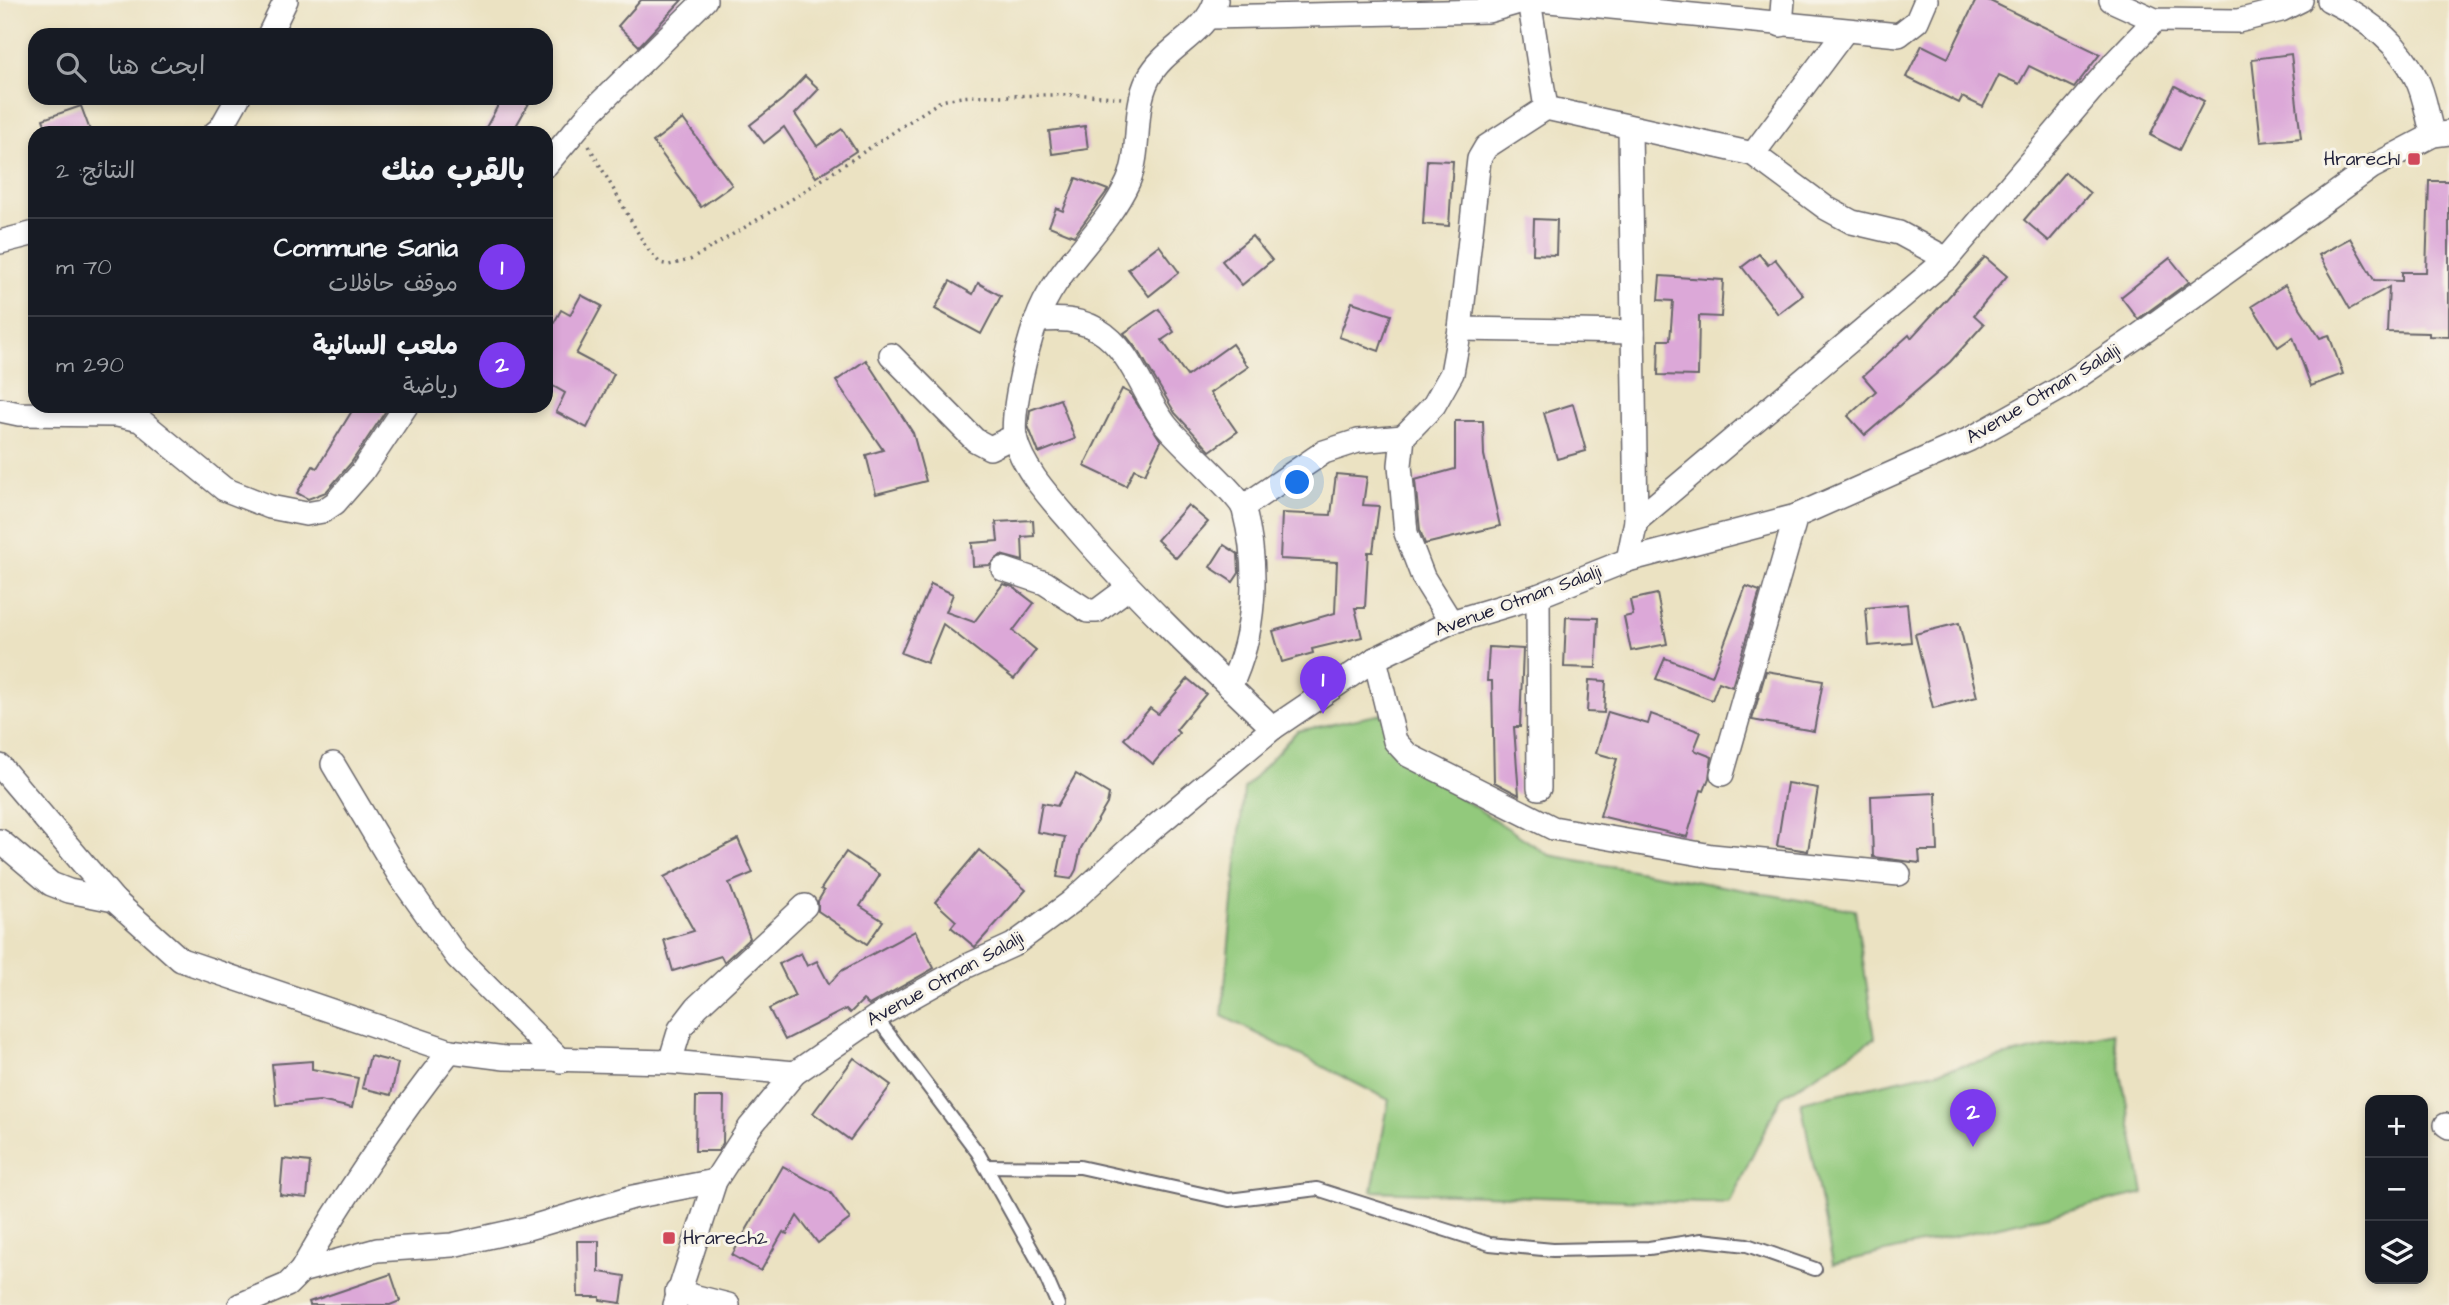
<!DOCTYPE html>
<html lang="ar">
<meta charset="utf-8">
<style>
body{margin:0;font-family:"Architects Daughter","Playpen Sans Arabic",sans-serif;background:#242831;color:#f1f3f6;direction:rtl}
.controls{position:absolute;right:21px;bottom:21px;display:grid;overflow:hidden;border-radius:14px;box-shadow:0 4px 10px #0003}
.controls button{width:63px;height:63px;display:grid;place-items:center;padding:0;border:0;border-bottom:2px solid #363941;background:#171b24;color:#f1f3f6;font:35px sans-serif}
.you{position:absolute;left:1298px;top:483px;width:24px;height:24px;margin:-18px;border:5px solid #fff;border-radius:50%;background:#1a73e8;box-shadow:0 0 0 10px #1a73e833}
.badge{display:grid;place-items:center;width:46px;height:46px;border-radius:50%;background:#7c3aed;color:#fff;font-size:23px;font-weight:700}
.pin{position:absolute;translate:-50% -58px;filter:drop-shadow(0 2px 4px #0008)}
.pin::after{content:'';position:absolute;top:37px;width:24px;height:21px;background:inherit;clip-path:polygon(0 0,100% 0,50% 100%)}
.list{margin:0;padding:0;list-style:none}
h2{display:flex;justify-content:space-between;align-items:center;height:91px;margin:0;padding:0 28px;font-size:30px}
h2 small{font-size:23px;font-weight:400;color:#9ea1a6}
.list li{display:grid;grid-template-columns:46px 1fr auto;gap:21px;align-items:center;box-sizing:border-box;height:98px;padding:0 28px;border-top:2px solid #363941}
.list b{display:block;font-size:26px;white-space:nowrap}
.list p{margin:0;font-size:23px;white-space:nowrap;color:#9ea1a6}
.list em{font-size:23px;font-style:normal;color:#9ea1a6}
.icon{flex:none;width:38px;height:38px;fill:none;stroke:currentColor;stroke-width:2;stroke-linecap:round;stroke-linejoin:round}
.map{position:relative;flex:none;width:2449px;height:1305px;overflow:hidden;direction:ltr}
.search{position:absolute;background:#171b24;box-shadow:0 4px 10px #0003;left:28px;top:28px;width:525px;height:77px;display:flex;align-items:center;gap:18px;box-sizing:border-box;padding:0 24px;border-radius:21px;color:#9ea1a6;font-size:26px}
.panel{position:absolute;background:#171b24;box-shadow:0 4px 10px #0003;left:28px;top:126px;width:525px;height:287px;border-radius:21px;direction:rtl}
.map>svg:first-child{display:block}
</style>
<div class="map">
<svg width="2449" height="1305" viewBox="0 0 2449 1305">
<rect width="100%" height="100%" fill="#f7f3e8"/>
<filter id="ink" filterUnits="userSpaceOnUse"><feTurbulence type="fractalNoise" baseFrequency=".0143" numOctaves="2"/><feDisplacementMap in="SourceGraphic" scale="14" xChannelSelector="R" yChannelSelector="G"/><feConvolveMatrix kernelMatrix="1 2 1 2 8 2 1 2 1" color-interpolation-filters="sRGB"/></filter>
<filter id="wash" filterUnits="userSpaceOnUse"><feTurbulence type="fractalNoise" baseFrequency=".00686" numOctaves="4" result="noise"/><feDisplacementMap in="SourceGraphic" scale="28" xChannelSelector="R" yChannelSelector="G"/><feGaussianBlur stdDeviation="1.57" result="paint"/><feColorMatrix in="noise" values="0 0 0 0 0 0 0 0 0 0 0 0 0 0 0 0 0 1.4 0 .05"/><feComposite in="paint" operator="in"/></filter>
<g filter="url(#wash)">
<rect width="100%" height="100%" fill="#ebe2c2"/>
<g fill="#92c97c" stroke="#5a765c" stroke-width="2">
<polygon points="1382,714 1412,766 1549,855 1855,910 1875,1038 1781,1097 1729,1204 1372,1191 1389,1100 1222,1016 1244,789 1297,731"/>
<polygon points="2113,1032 2144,1193 1833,1264 1801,1102"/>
</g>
<g id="blocks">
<g fill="#dca8d8">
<polygon points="641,0 682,0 639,46 618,26"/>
<polygon points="1976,0 1988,0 2100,54 2074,88 2029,66 2019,84 1999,75 1983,107 1962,97 1959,103 1906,77 1922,45 1948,58"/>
<polygon points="2291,54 2301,138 2261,142 2252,59"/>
<polygon points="805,76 819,89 795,114 817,146 842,129 856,151 816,177 784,127 764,143 750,125 783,99"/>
<polygon points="2175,86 2204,101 2179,150 2150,135"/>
<polygon points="502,98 532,98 512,133 483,133"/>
<polygon points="81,106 91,133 48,133 43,119"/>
<polygon points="683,119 732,185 701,207 653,142"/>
<polygon points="1085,126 1088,149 1052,154 1049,131"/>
<polygon points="1427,160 1453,161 1449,226 1423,224"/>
<polygon points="2065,172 2090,193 2049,241 2024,220"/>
<polygon points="1076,178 1108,190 1074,236 1049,226 1056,208 1063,211"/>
<polygon points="2429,181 2449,181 2449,337 2429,336 2429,333 2387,332 2389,287 2350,309 2319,255 2350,238 2374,280 2402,281 2402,272 2426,272"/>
<polygon points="1534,219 1557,220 1556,255 1533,254"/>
<polygon points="1252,236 1272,260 1242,285 1222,261"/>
<polygon points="1159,245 1179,272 1149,296 1128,269"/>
<polygon points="1759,254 1768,265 1775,259 1803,295 1778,314 1742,267"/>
<polygon points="1985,257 2007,276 1974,315 1984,324 1950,362 1865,435 1848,416 1876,391 1863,376 1909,335 1911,338"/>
<polygon points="2170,258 2189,282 2138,319 2121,297"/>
<polygon points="1660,276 1723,280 1721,317 1699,316 1698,376 1658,375 1659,340 1670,340 1673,301 1658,300"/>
<polygon points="950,281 973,294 978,283 1001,296 981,334 935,309"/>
<polygon points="2285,285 2320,338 2329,335 2343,374 2311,386 2293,337 2278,347 2252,306"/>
<polygon points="581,295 602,306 576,354 614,374 587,428 556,412 565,393 546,382 546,337 561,310 570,315"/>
<polygon points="1352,302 1391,315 1379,351 1339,337"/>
<polygon points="1159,309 1174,332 1162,340 1187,376 1232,344 1248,367 1210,393 1237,432 1210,451 1175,413 1140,353 1124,333"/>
<polygon points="866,360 913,433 926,481 876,494 866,455 883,450 836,381"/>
<polygon points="1122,389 1130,393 1161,441 1145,474 1134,469 1126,486 1084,466"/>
<polygon points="1060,399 1075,439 1039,453 1028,426 1030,410"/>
<polygon points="1573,404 1586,451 1557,459 1544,413"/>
<polygon points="355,406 389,406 351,463 326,492 308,499 297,493 313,466 317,468"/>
<polygon points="1455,421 1483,421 1484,455 1500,526 1425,544 1420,530 1415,480 1455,469"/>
<polygon points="1336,474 1367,477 1363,505 1379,506 1373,552 1368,552 1365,608 1355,608 1362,637 1312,649 1313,653 1282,662 1273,631 1335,613 1337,562 1280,559 1282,513 1331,515"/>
<polygon points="1188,505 1208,522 1176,558 1157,540"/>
<polygon points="1033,520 1034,536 1022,537 1023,561 1001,555 990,565 973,566 972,543 998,541 996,522"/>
<polygon points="1224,545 1238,554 1239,573 1233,582 1210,567"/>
<polygon points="931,584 953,594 946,612 974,622 1003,584 1013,587 1034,603 1013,631 1036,650 1014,679 943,624 927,663 901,653"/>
<polygon points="1746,586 1760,591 1732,687 1719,682 1712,700 1656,679 1665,658 1712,676"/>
<polygon points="1657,594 1667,644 1631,651 1624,617 1633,615 1630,600"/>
<polygon points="1907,604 1911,642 1869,646 1866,608"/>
<polygon points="1566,617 1598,618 1596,668 1564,667"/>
<polygon points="1959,623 1977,697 1933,708 1915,634"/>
<polygon points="1489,647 1523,649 1520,727 1514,727 1519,795 1494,782 1492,681 1487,681"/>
<polygon points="1766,671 1823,681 1814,731 1752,720"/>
<polygon points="1188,679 1206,694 1176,730 1179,733 1153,764 1124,739 1150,708 1158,714"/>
<polygon points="1589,680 1606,681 1604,713 1587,712"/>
<polygon points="1608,712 1648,724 1651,714 1701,732 1694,750 1712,757 1709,778 1704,791 1701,790 1687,837 1600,816 1617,759 1596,753"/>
<polygon points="1076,774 1109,794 1107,804 1081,848 1076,870 1071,879 1057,877 1065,837 1037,832 1042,803 1057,806"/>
<polygon points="1787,783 1818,788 1808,851 1777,846"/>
<polygon points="1936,793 1938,851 1919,851 1920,863 1873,857 1871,796"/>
<polygon points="738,839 753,873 729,883 750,938 724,962 721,956 673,971 664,940 694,931 664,877"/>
<polygon points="979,850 1026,890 975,947 951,927 956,921 935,902"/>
<polygon points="846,852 880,875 860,906 883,921 867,944 818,911 818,901 824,891 821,889"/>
<polygon points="915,931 934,968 869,1005 863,1000 850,1013 846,1009 785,1040 769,1009 795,996 779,964 801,953 807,966 817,961 829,984 841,971"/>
<polygon points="370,1056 398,1063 391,1095 362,1088"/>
<polygon points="854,1058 891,1085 850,1140 813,1113"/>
<polygon points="312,1061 312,1069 358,1078 352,1108 320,1101 276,1105 272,1064"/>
<polygon points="696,1097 724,1097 723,1143 718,1151 695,1151"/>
<polygon points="283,1159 310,1162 307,1198 280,1195"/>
<polygon points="783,1166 830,1192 850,1219 818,1243 797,1216 787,1234 783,1232 761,1271 732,1255"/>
<polygon points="577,1241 599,1241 599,1272 625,1276 621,1303 600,1300 600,1297 578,1297"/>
<polygon points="391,1274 400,1301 390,1305 310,1305 309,1302"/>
</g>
</g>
</g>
<g filter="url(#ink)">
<use href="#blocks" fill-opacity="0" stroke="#68656a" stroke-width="2"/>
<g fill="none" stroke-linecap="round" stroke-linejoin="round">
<defs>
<g id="service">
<polyline points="876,1017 978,1153 1041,1266 1058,1305"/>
<polyline points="985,1166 1080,1167 1229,1200 1317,1189 1490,1244 1553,1250 1649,1248 1702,1240 1747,1245 1815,1269"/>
</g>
<g id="minor">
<path d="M1216 0C1206 35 1165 46 1148 79 1132 111 1142 150 1128 182 1104 234 1054 268 1036 322 1027 347 1011 412 1015 437 1022 470 1055 503 1076 528 1137 599 1205 663 1273 728"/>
<polyline points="1539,0 1899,35 1917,21 1926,0"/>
<polyline points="2111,0 2155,20 2238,21 2281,10 2301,0"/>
<path d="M2329 0C2364 17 2398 41 2416 78 2425 94 2427 117 2433 135"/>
<polyline points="1211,17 1488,11 1526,0"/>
<polyline points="1781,25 1783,0"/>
<polyline points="1845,31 1753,154 1826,208 1852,222 1899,233 1947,259"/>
<polyline points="269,35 286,0"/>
<polyline points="1546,108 1753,154"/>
<polyline points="215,133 221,128 238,98"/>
<polyline points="546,165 590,113 705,0"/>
<polyline points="0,242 35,233"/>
<path d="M1036 321C1057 318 1079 318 1098 330 1131 349 1143 395 1165 424 1179 443 1240 495 1244 510 1259 568 1256 633 1230 687"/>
<polyline points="1460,329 1633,332"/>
<polyline points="891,355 975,440 990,448 1015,436"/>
<polyline points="0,410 19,414 117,415 140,420 224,489 270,507 306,514 323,511 335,503 362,472 406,406"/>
<polyline points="1243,507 1324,452 1358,441 1403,437"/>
<polyline points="1636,521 1947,259 2116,61 2155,20"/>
<polyline points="1628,560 1636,521 1630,129"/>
<polyline points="1003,569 1045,583 1088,611 1097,611 1128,588"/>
<polyline points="1538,596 1539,788"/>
<polyline points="1451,622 1423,577 1406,533 1400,465 1403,437 1434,405 1452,373 1460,329 1479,159 1486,147 1546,108 1529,0"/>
<polyline points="1375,659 1395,741 1408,755 1553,828 1712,856 1899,874"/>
<polyline points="333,764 401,878 457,957 561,1061"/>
<polyline points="0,766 114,900 181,960 450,1051 505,1058 670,1062 795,1073"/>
<polyline points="1722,774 1796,516"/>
<polyline points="0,841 51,884 69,891 114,900"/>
<polyline points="670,1062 680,1029 697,1007 805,906"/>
<polyline points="2446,1125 2449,1127"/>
<path d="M301 1271C345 1194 395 1121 450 1051"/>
<polyline points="677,1292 728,1305"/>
<polyline points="240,1305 287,1285 301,1271 377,1250 452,1245 528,1228 633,1197 715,1181"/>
<polyline points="675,1305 715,1181 750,1127 795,1073 876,1017 967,966 1013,945 1070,903 1138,841 1273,728 1375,659 1451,622 1538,596 1628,560 1796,516 1970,439 2061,388 2138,336 2372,167 2433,135 2449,133"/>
</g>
</defs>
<use href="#service" stroke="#68656a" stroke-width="16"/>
<use href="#minor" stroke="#68656a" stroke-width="26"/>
<path stroke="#68656a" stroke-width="3.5" stroke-dasharray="2 5" stroke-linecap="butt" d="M589 146 646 247 660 263 669 265 690 260 797 196 939 102C964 94 984 96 1010 96 1048 95 1084 93 1121 98"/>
<use href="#service" stroke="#fff" stroke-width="12"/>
<use href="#minor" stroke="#fff" stroke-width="23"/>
</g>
</g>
<g fill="#d1495b" stroke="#f7f3e8" stroke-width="2.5">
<rect x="2407" y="152" width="14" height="14" rx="3.5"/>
<rect x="662" y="1231" width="14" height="14" rx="3.5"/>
</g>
<g text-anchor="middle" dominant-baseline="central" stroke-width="6" stroke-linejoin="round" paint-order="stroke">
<g font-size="19" fill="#22223b" stroke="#f7f3e8" text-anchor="end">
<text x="2400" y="159">Hrarech1</text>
<text x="683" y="1238" text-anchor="start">Hrarech2</text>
</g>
<g font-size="19" fill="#22223b" stroke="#f7f3e8">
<text transform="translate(2043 394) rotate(-31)">Avenue Otman Salalji</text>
<text transform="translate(1518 601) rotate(-20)">Avenue Otman Salalji</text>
<text transform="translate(945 979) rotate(-29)">Avenue Otman Salalji</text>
</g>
</g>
</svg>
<div class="controls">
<button>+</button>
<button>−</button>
<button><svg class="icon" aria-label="layers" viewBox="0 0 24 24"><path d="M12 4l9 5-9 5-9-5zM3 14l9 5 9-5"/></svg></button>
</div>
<div class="you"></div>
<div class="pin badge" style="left:1323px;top:714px">1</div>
<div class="pin badge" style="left:1973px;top:1147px">2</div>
<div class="search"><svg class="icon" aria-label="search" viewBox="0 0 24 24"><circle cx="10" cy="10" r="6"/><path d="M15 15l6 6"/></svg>ابحث هنا</div>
<section class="panel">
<h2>بالقرب منك<small>النتائج: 2</small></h2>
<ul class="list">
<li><span class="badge">1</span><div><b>Commune Sania</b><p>موقف حافلات</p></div><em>70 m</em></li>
<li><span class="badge">2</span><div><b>ملعب السانية</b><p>رياضة</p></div><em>290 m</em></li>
</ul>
</section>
</div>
